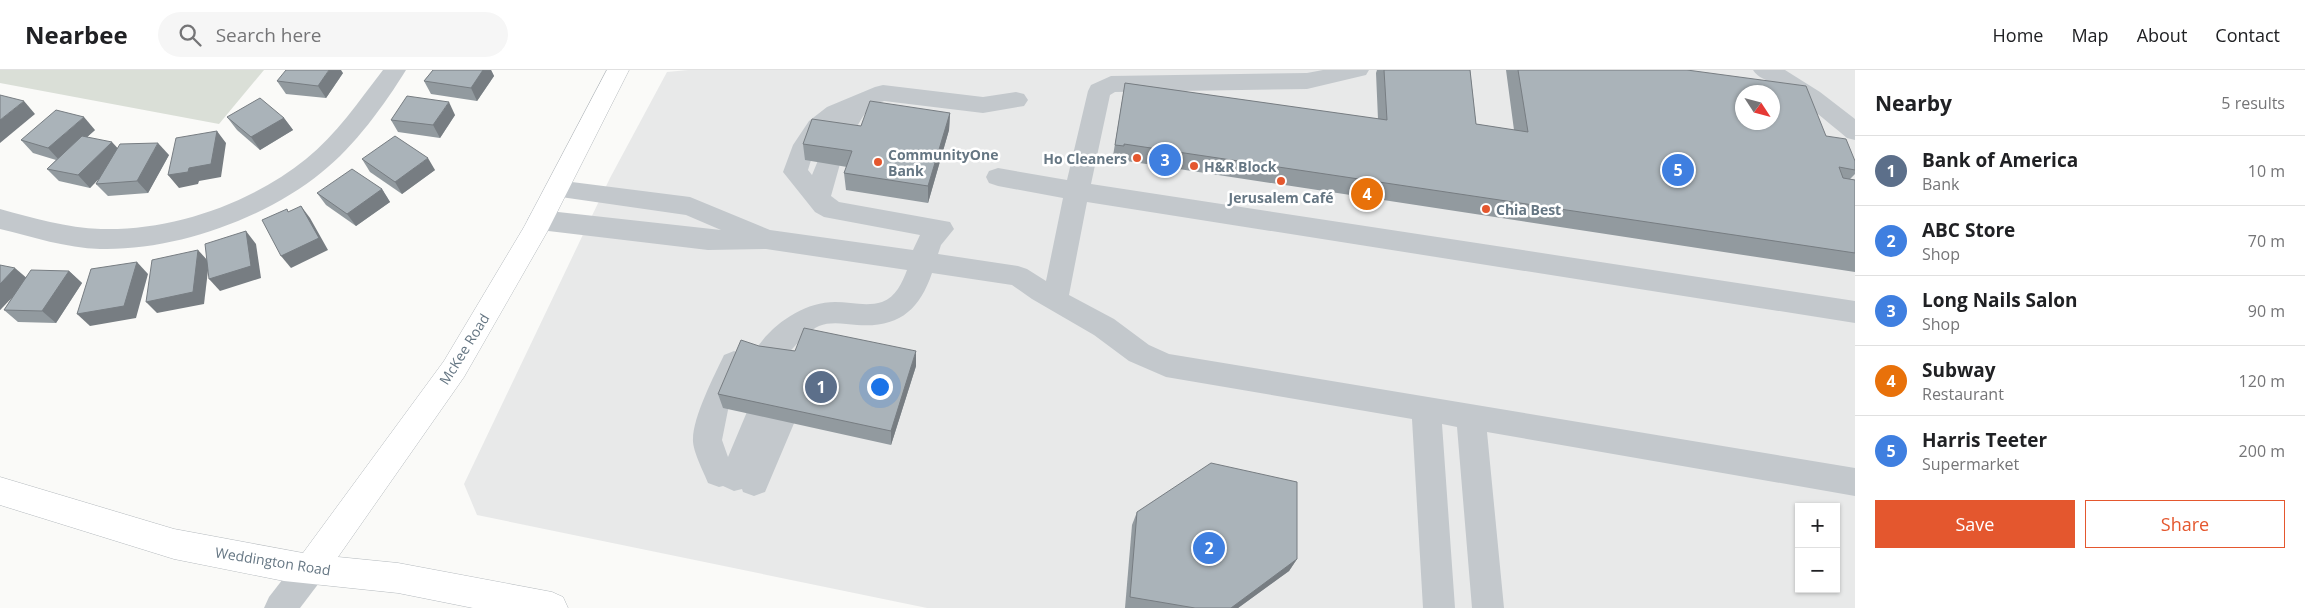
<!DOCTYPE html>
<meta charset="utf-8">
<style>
body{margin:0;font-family:"Open Sans",sans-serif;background:#f6f6f6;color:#202124}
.controls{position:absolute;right:15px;bottom:15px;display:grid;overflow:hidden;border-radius:0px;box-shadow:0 1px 4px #0004}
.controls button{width:45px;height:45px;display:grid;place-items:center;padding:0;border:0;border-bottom:1px solid #e0e0e0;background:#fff;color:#202124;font:25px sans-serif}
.compass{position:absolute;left:1735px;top:15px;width:45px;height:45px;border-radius:50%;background:#fff;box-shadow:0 1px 4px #0004;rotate:126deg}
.you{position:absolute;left:879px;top:316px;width:18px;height:18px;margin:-12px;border:4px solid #fff;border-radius:50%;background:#1a73e8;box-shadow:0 0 0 8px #1a73e833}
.badge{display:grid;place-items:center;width:32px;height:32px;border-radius:50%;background:#e4572e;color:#fff;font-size:16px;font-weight:700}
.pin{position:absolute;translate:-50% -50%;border:2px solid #fff;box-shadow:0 1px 5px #0006}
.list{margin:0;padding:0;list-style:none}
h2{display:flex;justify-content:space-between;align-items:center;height:65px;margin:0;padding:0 20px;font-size:21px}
h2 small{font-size:16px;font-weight:400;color:#757577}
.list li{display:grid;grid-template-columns:32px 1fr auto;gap:15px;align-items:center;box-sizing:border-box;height:70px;padding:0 20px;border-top:1px solid #e0e0e0}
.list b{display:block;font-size:19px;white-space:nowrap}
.list p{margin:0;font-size:16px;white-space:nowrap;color:#757577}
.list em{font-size:16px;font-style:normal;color:#757577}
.actions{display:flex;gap:10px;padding:15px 20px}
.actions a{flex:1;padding:11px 0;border:1px solid #e4572e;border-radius:0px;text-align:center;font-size:18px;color:#e4572e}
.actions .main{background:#e4572e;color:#fff}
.icon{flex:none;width:28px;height:28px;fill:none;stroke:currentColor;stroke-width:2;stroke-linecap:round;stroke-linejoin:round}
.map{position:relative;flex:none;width:1855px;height:538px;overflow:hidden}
header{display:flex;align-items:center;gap:30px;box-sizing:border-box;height:70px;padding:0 25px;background:#fff;border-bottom:1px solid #e0e0e0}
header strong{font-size:24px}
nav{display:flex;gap:28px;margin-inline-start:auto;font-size:18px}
.search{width:350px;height:45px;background:#f6f6f6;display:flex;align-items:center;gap:12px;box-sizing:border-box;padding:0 18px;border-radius:28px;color:#757577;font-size:19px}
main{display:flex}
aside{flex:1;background:#fff}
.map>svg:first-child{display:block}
</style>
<header>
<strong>Nearbee</strong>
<div class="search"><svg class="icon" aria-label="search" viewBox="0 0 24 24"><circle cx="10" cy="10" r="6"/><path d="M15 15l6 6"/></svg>Search here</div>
<nav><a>Home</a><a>Map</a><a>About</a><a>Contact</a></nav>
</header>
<main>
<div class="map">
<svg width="1855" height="538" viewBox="0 0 1855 538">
<rect width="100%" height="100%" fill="#fafaf8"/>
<path fill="#e8e9e9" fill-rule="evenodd" d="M688 0H1855V538H927L477 445 464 414 610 108 667 2ZM1742 22H1772V52H1742ZM1799 437H1836V519H1799Z"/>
<polygon fill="#dadfd7" points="0,0 264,0 219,54 0,13"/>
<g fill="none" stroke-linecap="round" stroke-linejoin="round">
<defs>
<polygon id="major" points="607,0 629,0 547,162 464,307 338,487 398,493 552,522 563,527 568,538 473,538 398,523 284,511 174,489 0,435 0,407 174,459 303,483 444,291 524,157"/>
</defs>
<use href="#major" stroke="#b5babe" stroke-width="1"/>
<g fill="#c3c8cc" fill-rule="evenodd">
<path d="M383 0H406C385 34 354 77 322 102 265 149 174 181 100 179 66 178 33 167 0 159V139C33 148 67 158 101 159 172 161 250 134 306 89 336 65 359 31 383 0Z"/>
<path d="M1323 0H1369L1366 5 1307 19 1115 22 1110 25 1091 114 1855 231V253L1087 132 1069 225 1114 249 1149 275 1169 284 1855 398V426L1487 362 1504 538H1472L1457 357 1442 354 1455 538H1423L1412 349 1166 307 1129 291 1094 265 1032 229 1012 215 932 203C919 241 898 258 857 255 845 254 831 251 819 256 801 264 777 301 764 302 761 303 756 300 753 299L749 291C764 260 800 232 835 232 850 232 867 237 882 232 896 227 902 213 907 200L766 179 708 180 540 160 531 157 527 150 531 143 540 140 721 160 686 145 547 125 544 119 547 113 556 110 690 127 770 160 913 180 920 165 824 147 815 142 783 102 793 75 809 51 827 37 875 17 883 15 983 27 1016 22 1024 24 1028 30 1024 36 983 43 884 31C881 32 875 33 873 35 856 48 852 83 827 75L823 69 831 57C818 69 813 83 808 100L812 105 819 88 828 85 837 88 840 94 831 126 839 132 950 152 954 159 941 175 938 184 1018 196 1027 199 1046 211 1063 128 998 116 989 113 986 107 989 101 998 98 1067 110 1088 21 1091 15 1111 6 1307 3Z"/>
<path d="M1753 0H1785L1820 22 1855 49V70L1847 68C1824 49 1801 29 1775 14 1767 10 1758 8 1753 0Z"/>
<path d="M734 281 744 285 748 293 728 340 722 370 728 387 749 337 759 334 769 337 771 342 780 338 790 342 795 351 765 422 754 426 743 422 742 419 734 421 723 416 719 417 708 413C704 403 692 380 693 369 693 347 714 306 724 285Z"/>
<polygon points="311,483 322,487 327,498 322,509 300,538 264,538 269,527 300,487"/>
</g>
<use href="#major" fill="#fff" fill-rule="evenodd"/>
</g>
<g fill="#929a9f">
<polygon points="433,0 491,0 494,6 477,31 431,24 424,11"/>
<polygon points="1377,0 1470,0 1476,54 1514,60 1506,0 1687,0 1826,66 1855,91 1855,104 1850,109 1855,110 1855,202 1120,90 1120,93 1112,92 1125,13 1378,49 1376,3"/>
<polygon points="343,3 326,28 286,24 277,11"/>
<polygon points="950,43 949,60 928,133 846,120 844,103 847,97 805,90 803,74 861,56"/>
<polygon points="455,45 440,68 398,62 391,50"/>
<polygon points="227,47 284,48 293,60 260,80 237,60"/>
<polygon points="95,60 87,67 117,78 169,85 148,123 108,126 96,114 100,107 90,118 59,111 47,99 56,90 33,83 21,70"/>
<polygon points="362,89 435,100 402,124 370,102"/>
<polygon points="382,119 390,132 356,156 326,135 317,123"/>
<polygon points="0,195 26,208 69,201 82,213 56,253 18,252 4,240 12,227 0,240"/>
<polygon points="759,276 795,281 916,296 891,375 723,338 718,324"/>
<polygon points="1137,442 1297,489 1289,501 1238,538 1125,538 1132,455"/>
</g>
<g fill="#777d82">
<polygon points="329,0 341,0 343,3 326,28 318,16"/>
<polygon points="483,0 491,0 494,6 477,31 471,18"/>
<polygon points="24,31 35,44 0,73 0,50"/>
<polygon points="449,32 455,45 440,68 433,55"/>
<polygon points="950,43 949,60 928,133 928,116"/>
<polygon points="84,47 95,60 60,91 48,78"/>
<polygon points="284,48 293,60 260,80 251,67"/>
<polygon points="217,61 226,73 221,107 199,111 198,114 179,118 168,105 189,98"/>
<polygon points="112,72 123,84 90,118 78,105"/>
<polygon points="158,73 169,85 148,123 137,111"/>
<polygon points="428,88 435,100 402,124 395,112"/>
<polygon points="382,119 390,132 356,156 347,144"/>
<polygon points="301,136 310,148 328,180 291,198 281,186"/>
<polygon points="246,161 256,174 261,208 220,221 209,209"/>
<polygon points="198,180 209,192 204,234 157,243 146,232"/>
<polygon points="137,192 148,204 136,248 90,256 77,244"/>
<polygon points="15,198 29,210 0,240 0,214"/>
<polygon points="69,201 82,213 56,253 42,241"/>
<polygon points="916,281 916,296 891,375 891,361"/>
<polygon points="1297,489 1289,501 1238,538 1231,538"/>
</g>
<g fill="#aab3b9" stroke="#777d82" fill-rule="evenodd">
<polygon points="286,0 329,0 318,16 277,11"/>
<polygon points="433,0 483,0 471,18 424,11"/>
<path d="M1384 0H1470L1476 54 1528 62 1518 0H1687L1806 16 1826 66 1846 69 1855 91V100L1839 97 1843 108 1855 110V183L1124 74V76L1115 75 1125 13 1387 50ZM1742 22H1772V52H1742Z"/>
<polygon points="0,25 24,31 0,50"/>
<polygon points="407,26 449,32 433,55 391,50"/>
<polygon points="260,28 284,48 251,67 227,47"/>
<polygon points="870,31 950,43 928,116 844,103 852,81 803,74 812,49 861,56"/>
<polygon points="56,40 84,47 48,78 21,70"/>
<polygon points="217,61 211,94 189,98 188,102 168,105 176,68"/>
<polygon points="82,66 112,72 78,105 47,99"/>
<polygon points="395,66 428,88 395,112 362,89"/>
<polygon points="158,73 137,111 96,114 120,74"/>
<polygon points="352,99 382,119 347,144 317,123"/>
<polygon points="301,136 319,168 281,186 262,150 287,139 288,142"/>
<polygon points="246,161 251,196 209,209 205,174"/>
<polygon points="198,180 193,222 146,232 152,190"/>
<polygon points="137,192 124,236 77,244 91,199"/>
<polygon points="0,195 15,198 0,214"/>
<polygon points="31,200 69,201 42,241 4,240"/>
<polygon points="804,258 916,281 891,361 718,324 741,270 759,276 795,281"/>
<polygon points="1211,393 1297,412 1297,489 1231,538 1195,538 1130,527 1137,442"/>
</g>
<g fill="#e4572e" stroke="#fff" stroke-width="2">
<circle cx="1137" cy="88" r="5"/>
<circle cx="878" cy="92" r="5"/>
<circle cx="1194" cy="96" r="5"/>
<circle cx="1281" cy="111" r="5"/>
<circle cx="1486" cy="139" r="5"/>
</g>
<g text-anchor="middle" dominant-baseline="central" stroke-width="5" stroke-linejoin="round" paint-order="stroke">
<g font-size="14" font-weight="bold" fill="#657683" stroke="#fff" text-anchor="start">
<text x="888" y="84">CommunityOne<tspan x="888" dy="16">Bank</tspan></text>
<text x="1127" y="88" text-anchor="end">Ho Cleaners</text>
<text x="1204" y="96">H&amp;R Block</text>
<text x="1281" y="127" text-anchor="middle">Jerusalem Café</text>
<text x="1496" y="139">Chia Best</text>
</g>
<g font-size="14" fill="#657683" stroke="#fff">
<text transform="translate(464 279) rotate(-58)">McKee Road</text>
<text transform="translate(273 491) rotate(9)">Weddington Road</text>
</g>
</g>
</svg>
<div class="controls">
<button>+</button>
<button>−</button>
</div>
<svg class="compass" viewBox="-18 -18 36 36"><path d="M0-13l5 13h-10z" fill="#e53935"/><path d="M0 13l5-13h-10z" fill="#757577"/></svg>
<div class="you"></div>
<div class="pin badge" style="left:821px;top:317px;background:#5c6f8a">1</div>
<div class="pin badge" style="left:1209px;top:478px;background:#3f7fe0">2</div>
<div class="pin badge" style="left:1165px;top:90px;background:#3f7fe0">3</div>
<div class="pin badge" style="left:1367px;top:124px;background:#e8710a">4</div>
<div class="pin badge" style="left:1678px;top:100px;background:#3f7fe0">5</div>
</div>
<aside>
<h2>Nearby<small>5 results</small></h2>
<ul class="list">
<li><span class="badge" style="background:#5c6f8a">1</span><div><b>Bank of America</b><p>Bank</p></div><em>10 m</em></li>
<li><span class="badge" style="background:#3f7fe0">2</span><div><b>ABC Store</b><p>Shop</p></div><em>70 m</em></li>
<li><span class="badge" style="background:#3f7fe0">3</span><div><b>Long Nails Salon</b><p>Shop</p></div><em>90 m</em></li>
<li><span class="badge" style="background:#e8710a">4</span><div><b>Subway</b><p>Restaurant</p></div><em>120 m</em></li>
<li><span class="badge" style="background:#3f7fe0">5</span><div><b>Harris Teeter</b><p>Supermarket</p></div><em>200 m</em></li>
</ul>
<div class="actions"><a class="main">Save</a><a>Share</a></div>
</aside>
</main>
